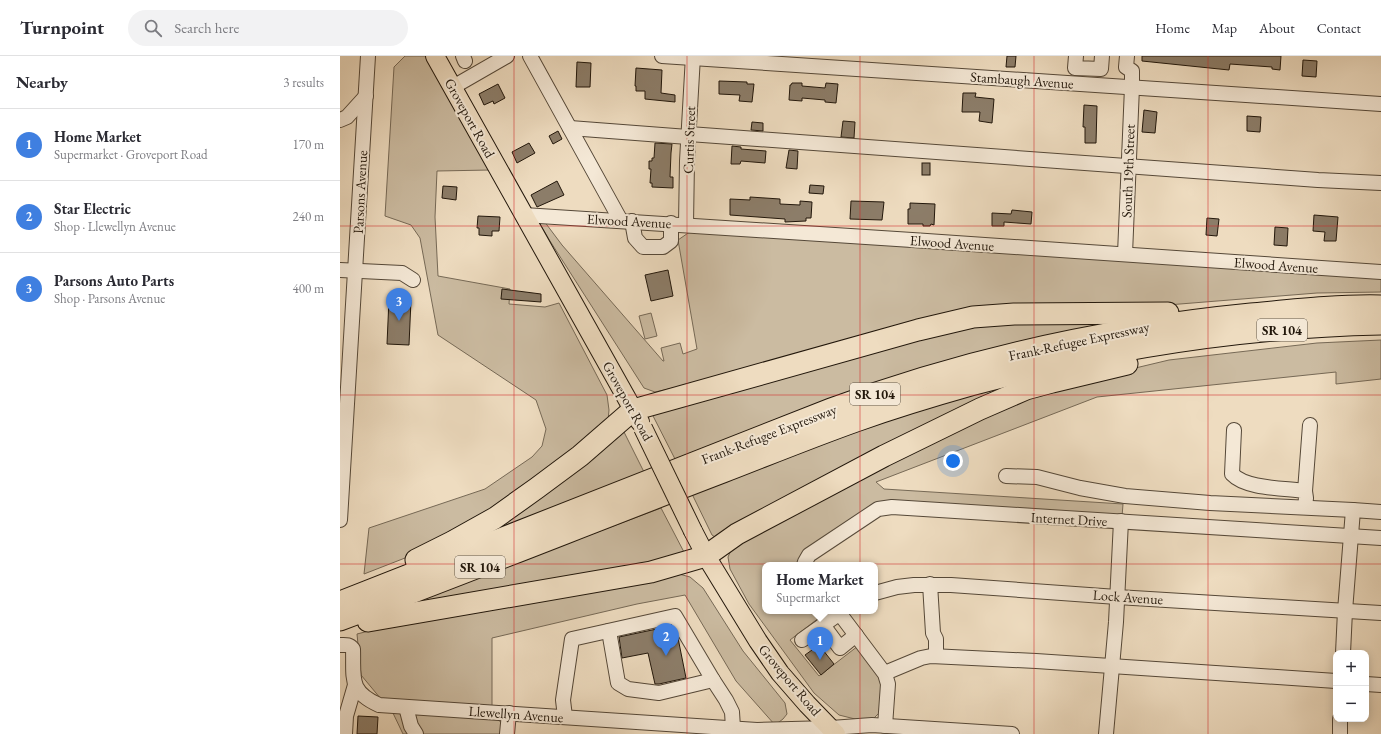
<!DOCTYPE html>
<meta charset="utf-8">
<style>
body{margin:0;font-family:"EB Garamond",serif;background:#f2f2f3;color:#2b2b33}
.controls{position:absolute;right:12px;bottom:12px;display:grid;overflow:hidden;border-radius:8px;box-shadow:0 2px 10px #0003}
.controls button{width:36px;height:36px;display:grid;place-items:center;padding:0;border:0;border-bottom:1px solid #e1e1e2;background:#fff;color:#2b2b33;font:20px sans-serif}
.you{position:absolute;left:613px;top:405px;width:14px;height:14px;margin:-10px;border:3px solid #fff;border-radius:50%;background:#1a73e8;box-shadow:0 0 0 6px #1a73e833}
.badge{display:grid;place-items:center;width:26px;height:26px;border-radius:50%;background:#b45309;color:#fff;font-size:13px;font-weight:700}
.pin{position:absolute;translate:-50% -33px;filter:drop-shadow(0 1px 2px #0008)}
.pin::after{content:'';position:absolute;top:21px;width:14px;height:12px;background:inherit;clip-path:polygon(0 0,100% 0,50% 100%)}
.popup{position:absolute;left:422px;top:506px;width:116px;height:52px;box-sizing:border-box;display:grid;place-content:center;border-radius:8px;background:#fff;filter:drop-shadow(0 1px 3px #0005);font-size:13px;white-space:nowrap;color:#7c7c81}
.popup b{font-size:15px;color:#2b2b33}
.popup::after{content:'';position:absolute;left:50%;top:100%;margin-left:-8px;border:8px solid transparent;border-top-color:#fff}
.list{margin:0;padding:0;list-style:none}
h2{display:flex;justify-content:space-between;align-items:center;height:52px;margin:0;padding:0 16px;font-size:17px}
h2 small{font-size:13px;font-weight:400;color:#7c7c81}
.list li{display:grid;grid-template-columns:26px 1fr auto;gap:12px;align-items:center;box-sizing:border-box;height:72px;padding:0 16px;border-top:1px solid #e1e1e2}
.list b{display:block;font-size:15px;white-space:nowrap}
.list p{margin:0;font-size:13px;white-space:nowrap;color:#7c7c81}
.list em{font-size:13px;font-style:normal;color:#7c7c81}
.icon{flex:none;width:22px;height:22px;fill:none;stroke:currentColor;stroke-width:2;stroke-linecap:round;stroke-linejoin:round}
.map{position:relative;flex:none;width:1041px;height:678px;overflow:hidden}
header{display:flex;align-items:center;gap:24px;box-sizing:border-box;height:56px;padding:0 20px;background:#fff;border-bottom:1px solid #e1e1e2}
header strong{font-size:19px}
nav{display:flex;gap:22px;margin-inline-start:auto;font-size:14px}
.search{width:280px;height:36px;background:#f2f2f3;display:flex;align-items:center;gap:10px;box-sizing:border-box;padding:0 14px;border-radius:22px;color:#7c7c81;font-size:15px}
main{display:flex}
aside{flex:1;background:#fff}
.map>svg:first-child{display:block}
</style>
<header>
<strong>Turnpoint</strong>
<div class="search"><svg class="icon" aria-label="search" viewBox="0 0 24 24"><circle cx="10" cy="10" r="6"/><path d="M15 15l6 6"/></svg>Search here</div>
<nav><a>Home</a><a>Map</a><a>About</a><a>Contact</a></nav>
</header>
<main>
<aside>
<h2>Nearby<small>3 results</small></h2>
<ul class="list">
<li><span class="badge" style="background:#3f7fe0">1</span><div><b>Home Market</b><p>Supermarket · Groveport Road</p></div><em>170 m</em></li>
<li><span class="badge" style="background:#3f7fe0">2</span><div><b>Star Electric</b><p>Shop · Llewellyn Avenue</p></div><em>240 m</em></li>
<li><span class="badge" style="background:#3f7fe0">3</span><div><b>Parsons Auto Parts</b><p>Shop · Parsons Avenue</p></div><em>400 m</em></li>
</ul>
</aside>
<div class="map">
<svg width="1041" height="678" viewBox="0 0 1041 678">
<rect width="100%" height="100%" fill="#eedcc0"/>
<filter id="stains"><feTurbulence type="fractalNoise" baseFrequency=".005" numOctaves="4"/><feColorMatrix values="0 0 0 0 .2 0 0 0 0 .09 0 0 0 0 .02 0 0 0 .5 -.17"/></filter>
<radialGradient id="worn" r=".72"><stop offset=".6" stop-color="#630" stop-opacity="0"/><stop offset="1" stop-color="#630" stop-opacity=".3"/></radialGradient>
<g fill="#cbbba1" stroke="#766956">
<polygon points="65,0 86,0 150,114 97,115 95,161 98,220 170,233 169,248 205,251 219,247 267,339 269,354 268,365 191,426 115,476 65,502 24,518 29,472 145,433 192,401 202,390 206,373 196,344 98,279 80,182 71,169 45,160 54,11"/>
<polygon points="204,165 222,189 323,305 324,305 321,292 340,287 343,298 357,293 338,184 354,173 1041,219 1041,236 977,237 815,250 705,250 315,336 304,332 210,185 200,168"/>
<polygon points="311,257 317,280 305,283 299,260"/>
<polygon points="779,267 510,336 335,403 311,356 628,268"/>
<polygon points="1041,284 1041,323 996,328 996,316 757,341 536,426 544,433 783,448 782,461 557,447 458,509 425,509 425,555 488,555 450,584 479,620 518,590 540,621 544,631 542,654 533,663 515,663 499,659 474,637 409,548 390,513 388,501 396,483 666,347 745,324 829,304 977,287"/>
<path d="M701 322 375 481 372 479 352 438C428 409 503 378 580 354 620 341 660 331 701 322Z"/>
<polygon points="283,374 304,416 129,485"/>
<polygon points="321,452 345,498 297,510 72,550 72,546"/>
<polygon points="339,518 350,521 363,532 403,595 445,647 447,658 443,663 435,669 396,625 345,539 297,548 152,582 152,652 41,643 21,619 17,578 99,557"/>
<polygon points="52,655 155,661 164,669 163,678 63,678"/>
</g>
<g fill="#8c7d69" stroke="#22170b">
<polygon points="667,0 676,0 675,11 666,11"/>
<polygon points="802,0 941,0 940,14 932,13 932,11 890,8 889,14 802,5"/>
<polygon points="963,4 977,5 976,21 962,20"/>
<polygon points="237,6 251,7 250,31 236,31"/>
<polygon points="296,12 322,14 321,37 335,39 335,46 305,43 305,35 296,35 296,30 295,30"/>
<polygon points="379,25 407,26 407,28 414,28 412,46 399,45 400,39 379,38"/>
<polygon points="452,27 462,27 462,30 485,32 486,27 498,28 496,47 485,46 485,44 462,42 462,45 449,44 450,29 451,29"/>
<polygon points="158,28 165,42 154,48 153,45 144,49 139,38"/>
<polygon points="623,37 636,37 635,41 654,43 652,67 639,65 640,56 622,56"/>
<polygon points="744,49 757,50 756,87 745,87 745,71 743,71"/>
<polygon points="804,54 817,56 815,77 802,76"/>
<polygon points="907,60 921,61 920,76 907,75"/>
<polygon points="503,65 515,66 514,82 501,81"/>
<polygon points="412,66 423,67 423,75 411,74"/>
<polygon points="218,75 222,83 213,88 209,80"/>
<polygon points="189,87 195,97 177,107 172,96"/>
<polygon points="315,87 332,88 331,97 330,121 333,121 333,132 312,131 312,127 310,127 311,113 309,113 309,105 312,105 312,102 314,102"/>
<polygon points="392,90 401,91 401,93 426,95 425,107 401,105 400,108 391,108"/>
<polygon points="449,94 458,95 457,113 446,112"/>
<rect x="582" y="107" width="8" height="12"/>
<polygon points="217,125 224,139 197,151 191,139"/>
<polygon points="470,129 484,130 483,138 469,137"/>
<polygon points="103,130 117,131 116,144 102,142"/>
<polygon points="410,141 440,143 440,148 460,149 460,145 472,146 471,162 466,162 466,165 445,166 445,163 390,159 390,143 410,144"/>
<polygon points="511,145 544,146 542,164 510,163"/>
<polygon points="570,147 595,148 594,169 591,168 590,170 583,170 583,168 568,168 568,153 570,153"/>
<polygon points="672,154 692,156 691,168 664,166 664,170 652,170 652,157 671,158"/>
<polygon points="974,159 998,161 996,185 984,185 985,176 973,175"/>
<polygon points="138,160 160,161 159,175 152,175 152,180 139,179 139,172 137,172"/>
<polygon points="867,162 879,163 877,180 866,179"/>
<polygon points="935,171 948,172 947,190 934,189"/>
<polygon points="328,214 333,240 311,245 305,219"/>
<polygon points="162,233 201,238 201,246 161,243"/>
<polygon points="49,243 71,244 69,289 47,288"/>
<polygon points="331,570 338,582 346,622 319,628 315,628 308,597 282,602 279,581"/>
<polygon points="479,589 494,608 481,619 465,599"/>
<polygon points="18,660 38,661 37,678 17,678"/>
</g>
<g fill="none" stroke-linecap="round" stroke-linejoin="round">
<defs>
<g id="minor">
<polyline points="123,0 125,5"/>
<polyline points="190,0 281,165"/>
<polyline points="322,0 1041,48"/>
<polyline points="736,0 735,12 761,13 762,0"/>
<polyline points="113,31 167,0"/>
<polyline points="0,64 7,61 26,40"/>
<polyline points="230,72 348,81"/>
<polyline points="349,78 978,124 1041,127"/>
<path d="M184 159C470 176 755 197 1041 216"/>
<polyline points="292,165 295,182 303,191 323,191 331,185 331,167"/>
<polyline points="346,168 347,105 353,0"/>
<polyline points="785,198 792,31 792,15 786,11 787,0"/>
<polyline points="0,214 62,217 73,224"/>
<path d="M894 374 892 418C906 433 944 432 965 435L966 442 965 451"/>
<polyline points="666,420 697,421 740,432 785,440 870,447 1013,454"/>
<polyline points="965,435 970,369"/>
<polyline points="0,464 28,0"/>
<polyline points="464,509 465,506 469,499 538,453 552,451 1041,482"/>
<polyline points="590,528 593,577 596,583 596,600"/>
<polyline points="535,537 557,531 574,529 611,529 777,541 1041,557"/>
<polyline points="502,555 500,557 503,562 545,618 548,628 545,670"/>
<polyline points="483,569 500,592 516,579"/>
<polyline points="269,575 278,627 288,633 319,637 373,624"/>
<polyline points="462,584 500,557 498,555"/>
<path d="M0 589C5 589 9 588 13 593 14 622 8 635 39 649L417 674 491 672 532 669 672 678"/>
<polyline points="1003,597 1005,555 1013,454 1041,456"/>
<polyline points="545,617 581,602 591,600 696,605 996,625"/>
<polyline points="1026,628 1041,629"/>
<polyline points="66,651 71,670 76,678"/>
<polyline points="225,661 223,644 232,583 335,560 373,624 386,644 392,656 393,672"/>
<polyline points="5,678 6,660 15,629"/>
<polyline points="167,678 169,657"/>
<polyline points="766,678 776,566 781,465"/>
<polyline points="1000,678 1000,663"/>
</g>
<g id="major">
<polyline points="95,0 300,366"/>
<polyline points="353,475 366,500 418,585 440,617 467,648 496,678"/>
</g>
<g id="highway">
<polyline points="76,504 112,486 155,462 197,432 240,400 293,354 578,274 633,261 674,258 828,257"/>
<path d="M0 546 491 353C626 303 768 272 911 258 954 254 998 249 1041 250"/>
<path d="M0 564C128 516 255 465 383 416 427 399 471 381 516 365 553 352 592 340 631 329 764 293 903 271 1041 268"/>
<polyline points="28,565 311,516 366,500 397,478 544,400 640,353 686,333 712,326 787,308"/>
</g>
</defs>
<use href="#minor" stroke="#554838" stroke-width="16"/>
<use href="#major" stroke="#22170b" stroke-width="20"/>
<use href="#highway" stroke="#22170b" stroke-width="23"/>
<use href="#minor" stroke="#f4e8d6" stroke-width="14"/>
<use href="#major" stroke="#eedcc0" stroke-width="18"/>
<use href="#highway" stroke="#eedcc0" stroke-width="21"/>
<defs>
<polyline id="major-bridge" points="303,372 353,475"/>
</defs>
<use href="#major-bridge" stroke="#22170b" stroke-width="20" stroke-linecap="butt"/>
<use href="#major-bridge" stroke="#eedcc0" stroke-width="18"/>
</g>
<path fill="none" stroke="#d62828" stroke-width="1" stroke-opacity="0.55" d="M174 0V678M347 0V678M520 0V678M694 0V678M868 0V678M0 170H1041M0 339H1041M0 508H1041"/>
<g text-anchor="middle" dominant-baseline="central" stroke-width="4" stroke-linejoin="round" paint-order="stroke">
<g fill="#f4e8d6" stroke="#615648" stroke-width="1">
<rect x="917" y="263" width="50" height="22" rx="3"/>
<rect x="510" y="327" width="50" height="22" rx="3"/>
<rect x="115" y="500" width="50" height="22" rx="3"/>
</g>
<g font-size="13" font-weight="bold" fill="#22170b">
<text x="942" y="274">SR 104</text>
<text x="535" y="338">SR 104</text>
<text x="140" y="511">SR 104</text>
</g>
<g font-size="14" fill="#22170b" stroke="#f4e8d6">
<text transform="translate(682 24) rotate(4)">Stambaugh Avenue</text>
<text transform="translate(130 62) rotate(61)">Groveport Road</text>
<text transform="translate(349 84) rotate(-88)">Curtis Street</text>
<text transform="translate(788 115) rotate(-88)">South 19th Street</text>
<text transform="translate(20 136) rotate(-87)">Parsons Avenue</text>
<text transform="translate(289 165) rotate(3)">Elwood Avenue</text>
<text transform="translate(612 187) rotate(4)">Elwood Avenue</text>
<text transform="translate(936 209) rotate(4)">Elwood Avenue</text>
<text transform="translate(739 285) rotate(-12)">Frank-Refugee Expressway</text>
<text transform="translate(288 345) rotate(61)">Groveport Road</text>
<text transform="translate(429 378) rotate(-21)">Frank-Refugee Expressway</text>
<text transform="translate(729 463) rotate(3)">Internet Drive</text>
<text transform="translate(788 541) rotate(4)">Lock Avenue</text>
<text transform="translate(450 624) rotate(50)">Groveport Road</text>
<text transform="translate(176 658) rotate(4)">Llewellyn Avenue</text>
</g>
</g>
<rect width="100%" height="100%" filter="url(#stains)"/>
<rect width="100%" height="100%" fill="url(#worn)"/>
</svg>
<div class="controls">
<button>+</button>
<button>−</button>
</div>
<div class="you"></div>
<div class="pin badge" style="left:480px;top:604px;background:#3f7fe0">1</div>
<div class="popup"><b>Home Market</b>Supermarket</div>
<div class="pin badge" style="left:326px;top:600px;background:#3f7fe0">2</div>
<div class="pin badge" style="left:59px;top:265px;background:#3f7fe0">3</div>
</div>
</main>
